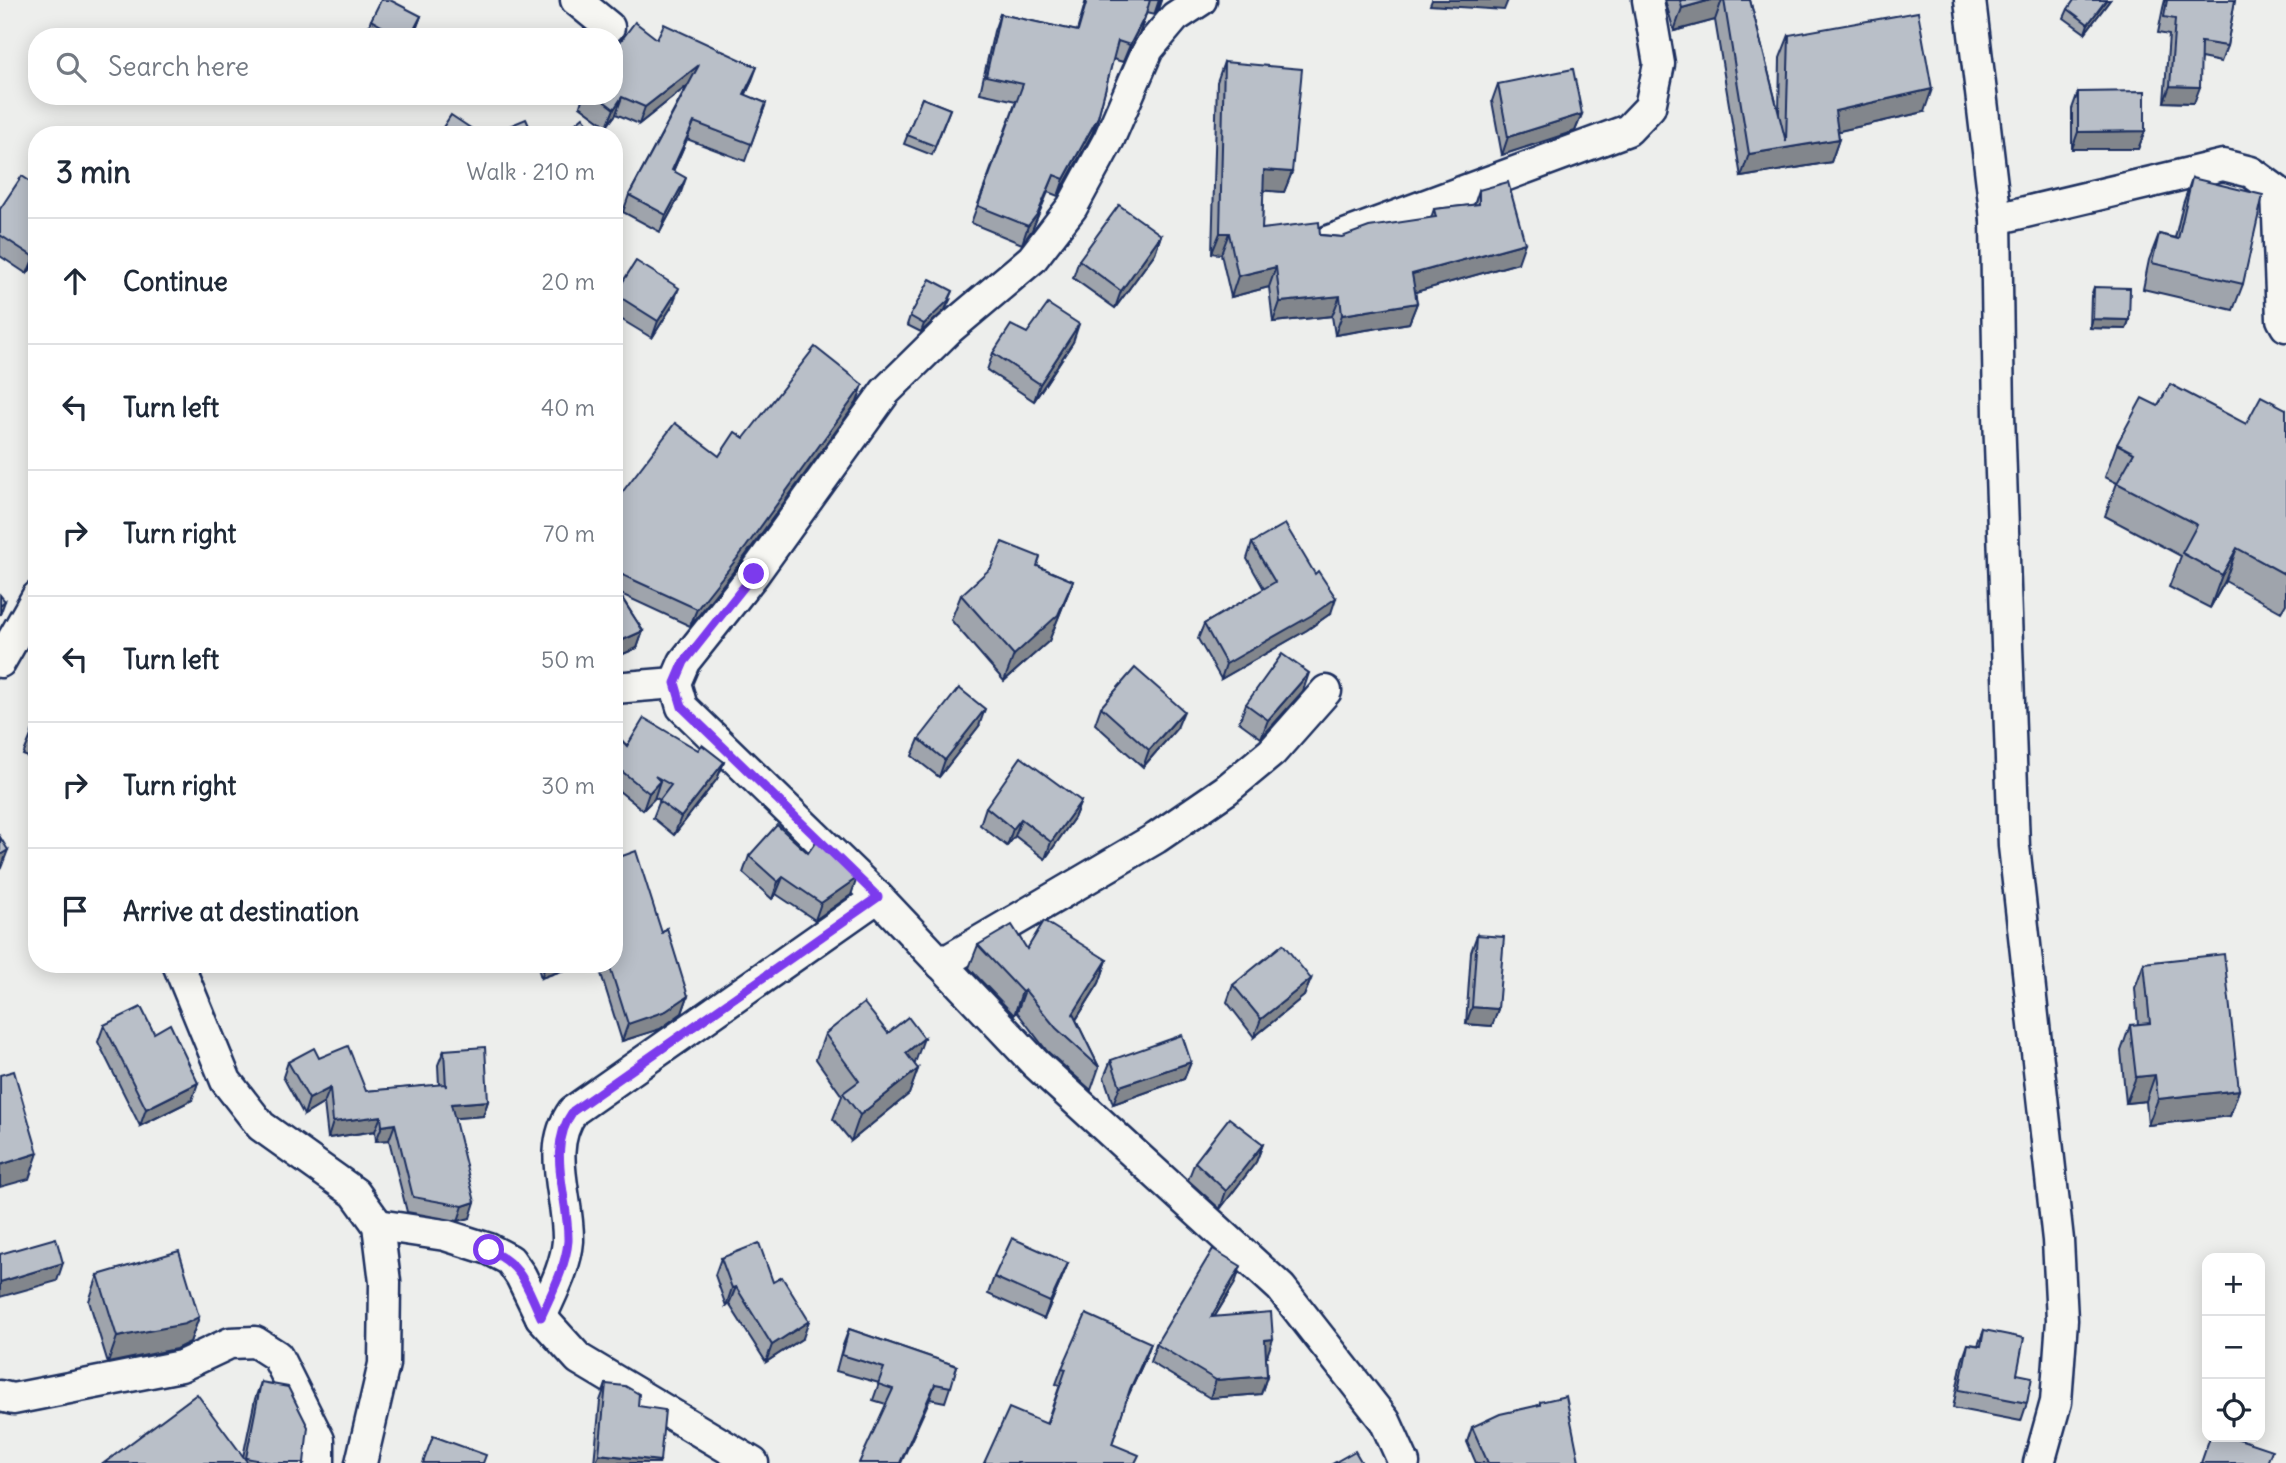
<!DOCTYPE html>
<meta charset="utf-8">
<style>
body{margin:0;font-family:Delius,sans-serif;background:#f6f6f7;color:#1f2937}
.controls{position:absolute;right:21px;bottom:21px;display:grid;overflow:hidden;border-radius:14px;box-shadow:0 4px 18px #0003}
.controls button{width:63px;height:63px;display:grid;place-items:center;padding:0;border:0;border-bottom:2px solid #e0e1e3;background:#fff;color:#1f2937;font:35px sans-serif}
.stop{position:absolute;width:21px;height:21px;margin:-16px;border:5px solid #7c3aed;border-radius:50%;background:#fff}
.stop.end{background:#7c3aed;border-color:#fff;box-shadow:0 2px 7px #0008}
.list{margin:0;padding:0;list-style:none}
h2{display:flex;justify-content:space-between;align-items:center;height:91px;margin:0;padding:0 28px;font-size:30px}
h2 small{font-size:23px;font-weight:400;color:#747a83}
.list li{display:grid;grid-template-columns:46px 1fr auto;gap:21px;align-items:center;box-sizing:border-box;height:126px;padding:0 28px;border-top:2px solid #e0e1e3}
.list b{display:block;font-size:26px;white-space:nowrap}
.list em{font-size:23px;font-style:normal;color:#747a83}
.icon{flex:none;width:38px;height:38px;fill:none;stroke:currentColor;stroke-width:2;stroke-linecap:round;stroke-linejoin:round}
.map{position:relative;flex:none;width:2286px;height:1463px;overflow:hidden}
.search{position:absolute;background:#fff;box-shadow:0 4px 18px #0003;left:28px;top:28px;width:595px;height:77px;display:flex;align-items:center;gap:18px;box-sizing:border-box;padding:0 24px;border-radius:28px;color:#747a83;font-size:26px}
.panel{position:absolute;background:#fff;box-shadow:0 4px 18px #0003;left:28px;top:126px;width:595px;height:847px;border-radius:28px}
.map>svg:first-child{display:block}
</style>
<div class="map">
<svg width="2286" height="1463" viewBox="0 0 2286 1463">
<rect width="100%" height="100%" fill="#edeeec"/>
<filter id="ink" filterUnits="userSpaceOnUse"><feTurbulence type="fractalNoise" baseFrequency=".0143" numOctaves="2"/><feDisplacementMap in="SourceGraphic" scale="14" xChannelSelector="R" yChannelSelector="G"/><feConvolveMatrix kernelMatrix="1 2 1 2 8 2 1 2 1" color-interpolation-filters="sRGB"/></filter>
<g filter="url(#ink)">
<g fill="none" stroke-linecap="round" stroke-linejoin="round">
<defs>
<g id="minor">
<polyline points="576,0 609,27"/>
<polyline points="1201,0 1175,17 1148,49 1109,139 1072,207 1032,259 949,329 885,392 754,574 684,662 675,683 682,707 878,897 1035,1063 1281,1288 1385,1421 1404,1463"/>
<polyline points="1970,0 1996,219 1999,415 2014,846 2058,1240 2062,1320 2056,1402 2039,1463"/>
<polyline points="1996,219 2223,165 2251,172 2277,191 2282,319 2286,326"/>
<polyline points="1329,241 1628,130 1650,107 1659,64 1648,0"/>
<polyline points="0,662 37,597"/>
<polyline points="614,688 675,683"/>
<polyline points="178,964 226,1081 261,1126 355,1193 378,1225 385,1282 384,1364 361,1463"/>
<polyline points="941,964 1156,838 1226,790 1272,752 1326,691"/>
<polyline points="378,1225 445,1235 489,1249 510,1260 521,1276 541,1317 579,1359 753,1463"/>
<path d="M541 1317C551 1294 566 1267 568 1241 569 1196 545 1150 573 1111L878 897"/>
<polyline points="0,1396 13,1399 181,1366 230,1343 255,1342 277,1356 319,1440 319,1463"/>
</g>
</defs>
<use href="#minor" stroke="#1b2f5e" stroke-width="35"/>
<use href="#minor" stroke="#f6f6f2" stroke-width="30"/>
</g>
<g fill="#9fa4ac" stroke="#1b2f5e" stroke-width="2">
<polygon points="1086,0 1161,0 1157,12 1154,15 1146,13 1140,32 1123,62 1113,59 1098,117 1092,134 1058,196 1048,192 1032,230 1022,244 971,223 1016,101 980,93 994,31 1000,14 1077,31"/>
<polygon points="1665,0 1750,0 1779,114 1780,58 1789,35 1924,112 1838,131 1839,139 1831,162 1741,177 1715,20 1674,31"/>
<polygon points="2110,0 2085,33 2064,18 2068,9"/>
<polygon points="2165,0 2235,0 2227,46 2221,62 2201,58 2194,103 2164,102 2169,35 2158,33 2163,8"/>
<polygon points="421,16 413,37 365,37 371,20"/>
<polygon points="657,39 751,83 745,95 766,103 745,161 687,139 673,171 680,195 660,232 623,212 629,195 687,86 639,124 616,114 607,126 580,106 583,96 614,96"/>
<polygon points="1224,62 1292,172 1284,192 1263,190 1262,229 1342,237 1431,218 1434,209 1474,205 1479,190 1518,263 1415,292 1417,303 1409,323 1335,335 1332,316 1273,322 1269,287 1231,297 1221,254 1212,253 1217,82"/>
<polygon points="1498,84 1582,114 1575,131 1502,155 1492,101"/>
<polygon points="2078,92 2145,131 2138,149 2072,149 2072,109"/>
<polygon points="922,98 950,109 932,155 904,144"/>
<polygon points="2192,178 2243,284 2233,310 2143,289 2149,260 2159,234 2175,238 2183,204"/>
<polygon points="37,186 37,271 32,267 27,274 0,256 0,209"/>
<polygon points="1161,235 1155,253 1115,308 1073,278 1079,260"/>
<polygon points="2094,287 2129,320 2126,329 2090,328 2091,296"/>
<polygon points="615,294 672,306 652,338 614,315 614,297"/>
<polygon points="950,300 945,310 921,332 907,325 910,316"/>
<polygon points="1027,333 1073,342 1034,401 987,370 993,353"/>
<polygon points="857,402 740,563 690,626 619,593 643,631 637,648 614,658 614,503 719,456 744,438"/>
<polygon points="2158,406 2246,424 2286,409 2286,604 2281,612 2225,581 2210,608 2169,587 2181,556 2105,516 2117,483 2105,477 2117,444"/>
<polygon points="1252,543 1331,613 1307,630 1221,679 1198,639 1204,624 1264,589 1247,559"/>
<polygon points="1037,566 1073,581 1049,641 1004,681 951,620 961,595"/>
<polygon points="1303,691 1261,738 1239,722 1246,704"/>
<polygon points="1101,707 1177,728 1143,767 1095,724"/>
<polygon points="37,721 37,761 23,755"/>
<polygon points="979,726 939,777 912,756 919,739"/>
<polygon points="614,732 627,746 698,750 724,762 717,779 674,835 653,818 660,800 654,797 643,810 614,787"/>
<polygon points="1081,801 1074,818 1045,859 1015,836 1007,846 980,825 986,807"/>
<polygon points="749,856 851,895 815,920 776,894 772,899 743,873"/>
<polygon points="662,933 688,996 682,1013 660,1029 622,1041 598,964 614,964"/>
<polygon points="1477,935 1498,1009 1492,1026 1466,1024 1471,952"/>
<polygon points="978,945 1027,949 1107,960 1099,983 1076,1020 1099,1067 1091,1090 1047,1051 1017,1012 1014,1015 969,968"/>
<polygon points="2144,963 2239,1090 2230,1116 2148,1125 2146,1101 2126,1103 2121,1051 2130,1025 2138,1025 2135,988"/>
<polygon points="537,964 581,964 541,978"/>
<polygon points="1311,979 1304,996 1254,1037 1227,1002 1233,985"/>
<polygon points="104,1025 154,1033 192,1100 140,1126 98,1042"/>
<polygon points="888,1033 915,1063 914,1064 918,1069 909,1094 851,1141 833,1119 842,1096 816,1059 825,1034"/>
<polygon points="444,1050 488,1101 483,1116 454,1118 470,1218 458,1221 407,1212 389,1140 376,1141 375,1131 328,1138 324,1103 304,1115 283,1077 288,1062 319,1058 366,1091 439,1085 438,1065"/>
<polygon points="1111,1060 1191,1062 1184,1079 1113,1104 1104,1077"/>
<polygon points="1263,1144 1256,1162 1220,1209 1188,1180 1195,1162"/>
<polygon points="721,1258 773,1282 803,1338 766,1362 729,1304 726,1306 715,1275"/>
<polygon points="1068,1263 1061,1280 1044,1319 988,1294 994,1277"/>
<polygon points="98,1275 199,1317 190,1342 176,1349 108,1363 89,1301"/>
<polygon points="1235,1283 1215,1316 1267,1356 1266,1356 1267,1376 1261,1394 1210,1398 1150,1362 1156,1344"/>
<polygon points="849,1329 957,1366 945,1402 930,1399 886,1404 873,1400 879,1383 836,1371 843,1345"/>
<polygon points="1984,1330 2017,1374 2027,1403 2021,1421 1953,1408 1962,1361 1968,1344 1978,1345"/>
<polygon points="1151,1343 1145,1359 1126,1400 1112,1444 1046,1424 1060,1385 1056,1384 1062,1368"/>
<polygon points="261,1382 304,1463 104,1463 243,1457 255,1399"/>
<polygon points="606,1384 638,1406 659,1463 594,1463 600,1401"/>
<polygon points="1540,1402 1579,1461 1579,1463 1476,1463 1467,1442 1472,1427 1539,1405"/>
</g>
<g fill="#82868c" stroke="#1b2f5e" stroke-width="2">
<polygon points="1159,0 1161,0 1157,12 1154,15"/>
<polygon points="1432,0 1508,0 1504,10 1430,5"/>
<polygon points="1711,0 1722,0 1715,20 1674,31 1682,8"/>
<polygon points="2106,0 2110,0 2085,33 2088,24"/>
<polygon points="1146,14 1140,32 1123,62 1130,45"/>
<polygon points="421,16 413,37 410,37"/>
<polygon points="699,65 692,82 639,124 645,107"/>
<polygon points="757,67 751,83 738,111 744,94"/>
<polygon points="2170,86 2200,87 2194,103 2164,102"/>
<polygon points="1932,89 1924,112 1826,134 1835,111"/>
<polygon points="622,97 616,114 607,126 614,109"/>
<polygon points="1582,114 1575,131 1502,155 1508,137"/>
<polygon points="1098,117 1092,134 1058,196 1064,179"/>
<polygon points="694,122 687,139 666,187 672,170"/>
<polygon points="2145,131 2138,149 2072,149 2078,132"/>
<polygon points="1839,139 1831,162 1741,177 1749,154"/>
<polygon points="1264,170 1292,172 1284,192 1256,190"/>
<polygon points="1054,175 1032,230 1022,244 1028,226"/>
<polygon points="686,178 680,195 660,232 666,215"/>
<polygon points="1220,233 1229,233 1221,254 1212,253"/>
<polygon points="1161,235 1155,253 1115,308 1121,291"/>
<polygon points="1525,243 1518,263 1405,295 1412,274"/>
<polygon points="37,252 32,267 27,274 34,257"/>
<polygon points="1276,267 1269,287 1231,297 1238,276"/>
<polygon points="679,288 672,306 652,338 658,321"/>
<polygon points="953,291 945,310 921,332 924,324"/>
<polygon points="1340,296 1332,316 1273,322 1280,302"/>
<polygon points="1417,303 1409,323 1335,335 1342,315"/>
<polygon points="2093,319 2129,320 2126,329 2090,328"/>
<polygon points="1079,324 1073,342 1034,401 1040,384"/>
<polygon points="863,385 857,402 740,563 690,626 697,609"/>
<polygon points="2237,548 2225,581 2210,608 2222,575"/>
<polygon points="1073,581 1049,641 1004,681 1014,655"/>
<polygon points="1336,598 1331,613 1307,630 1221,679 1226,664"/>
<polygon points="5,601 0,615 0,605"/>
<polygon points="643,631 637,648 614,658 614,644"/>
<polygon points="1309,673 1303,691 1261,738 1268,720"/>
<polygon points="985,709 979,726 939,777 945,760"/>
<polygon points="1184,711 1177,728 1143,767 1149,750"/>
<polygon points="724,762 717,779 674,835 681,817"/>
<polygon points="660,781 654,799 643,810 649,793"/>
<polygon points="1081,801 1074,818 1045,859 1051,842"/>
<polygon points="1021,819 1015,836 1007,846 1013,829"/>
<polygon points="8,850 1,868 0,869 0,855"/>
<polygon points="783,877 776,894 772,899 778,882"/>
<polygon points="857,878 851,895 815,920 821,903"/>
<polygon points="1107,960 1099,983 1065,1037 1073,1014"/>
<polygon points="546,964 581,964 541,978"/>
<polygon points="1311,979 1304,996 1254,1037 1261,1019"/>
<polygon points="1025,990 1017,1012 1014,1015 1022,992"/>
<polygon points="688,996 682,1013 660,1029 622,1041 628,1024"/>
<polygon points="1472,1007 1498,1009 1492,1026 1466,1024"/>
<polygon points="924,1038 915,1063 896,1078 906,1053"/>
<polygon points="1191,1062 1184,1079 1113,1104 1120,1086"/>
<polygon points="918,1069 909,1094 851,1141 860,1115"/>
<polygon points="2155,1075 2146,1101 2126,1103 2136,1077"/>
<polygon points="198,1083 192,1100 140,1126 146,1109"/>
<polygon points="330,1088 324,1103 304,1115 309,1099"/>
<polygon points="2239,1090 2230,1116 2148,1125 2158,1099"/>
<polygon points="488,1101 483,1116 445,1119 451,1104"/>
<polygon points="381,1116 375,1131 328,1138 333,1122"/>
<polygon points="395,1124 389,1140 376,1141 382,1126"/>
<polygon points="1263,1144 1256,1162 1220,1209 1226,1191"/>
<polygon points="38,1153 29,1179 0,1187 0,1165"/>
<polygon points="475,1202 470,1218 458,1221 463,1206"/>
<polygon points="63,1263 57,1281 0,1297 0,1282"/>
<polygon points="1068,1263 1061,1280 1044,1319 1050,1302"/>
<polygon points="1241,1266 1235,1283 1204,1334 1211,1317"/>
<polygon points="736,1287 729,1304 726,1306 732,1288"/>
<polygon points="199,1317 190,1342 176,1349 108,1363 117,1337"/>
<polygon points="809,1321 803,1338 766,1362 772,1345"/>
<polygon points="1273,1339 1267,1356 1258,1357 1265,1340"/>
<polygon points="1151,1343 1145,1359 1124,1405 1130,1389"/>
<polygon points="1267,1376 1261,1394 1210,1398 1216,1380"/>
<polygon points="935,1384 930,1399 901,1463 900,1463"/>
<polygon points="599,1454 660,1461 659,1463 596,1463"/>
</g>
<g fill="#b9bfc8" stroke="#1b2f5e" stroke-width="2">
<polygon points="381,0 390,0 421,16 410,37 401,37 371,20"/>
<polygon points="1087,0 1150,0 1146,14 1130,45 1118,41 1098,117 1064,179 1054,175 1038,213 1028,226 978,206 1023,84 986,76 1000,14 1078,31"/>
<polygon points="1680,0 1711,0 1682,8"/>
<polygon points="1724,0 1750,0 1786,142 1789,35 1918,12 1932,89 1835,111 1839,139 1749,154"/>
<polygon points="2074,0 2106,0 2088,24 2068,9"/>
<polygon points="2167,0 2235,0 2227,46 2201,42 2200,87 2170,86 2175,19 2164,17"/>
<polygon points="635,22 657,39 664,24 757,67 744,94 766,103 751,144 694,122 672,170 686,178 666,215 629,195 699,65 645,107 622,97 614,109 597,96 614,96 614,50"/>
<polygon points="1224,62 1302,69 1292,172 1264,170 1262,229 1319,222 1320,235 1342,237 1369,227 1436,217 1434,209 1479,204 1479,190 1508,182 1525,243 1412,274 1417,303 1342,315 1340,296 1280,302 1276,267 1238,276 1229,233 1220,233"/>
<polygon points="1573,69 1582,114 1508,137 1498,84"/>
<polygon points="2145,91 2145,131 2078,132 2078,92"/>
<polygon points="922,98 950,109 935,146 907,135"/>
<polygon points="451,115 481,135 438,135"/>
<polygon points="583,117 597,135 562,135"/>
<polygon points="526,119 533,135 490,135 490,134"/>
<polygon points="22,176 37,186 37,252 34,257 0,235 0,209"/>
<polygon points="2192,178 2263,195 2243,284 2152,263 2159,234 2178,239"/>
<polygon points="1119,205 1161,235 1121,291 1079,260"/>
<polygon points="636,261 679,288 658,321 615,294"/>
<polygon points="930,279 953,291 948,301 924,324 910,316"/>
<polygon points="2094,287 2130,288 2129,320 2093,319"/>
<polygon points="1048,304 1079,324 1040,384 993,353 1011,325 1027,333"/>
<polygon points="815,347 863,385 746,547 697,609 614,571 614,503 675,423 719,456 735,432 744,438"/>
<polygon points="2170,384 2246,424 2261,396 2286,409 2286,575 2237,548 2222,575 2182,553 2197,525 2117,483 2134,453 2117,444 2142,398 2158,406"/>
<polygon points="1285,524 1315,574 1318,571 1336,598 1312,615 1226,664 1204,624 1275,582 1252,543"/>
<polygon points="1002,542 1040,557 1037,566 1073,581 1058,615 1014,655 961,595 991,568"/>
<polygon points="614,586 643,631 614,644"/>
<polygon points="0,595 5,601 0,605"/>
<polygon points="1282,654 1309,673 1268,720 1246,704"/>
<polygon points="1135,668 1184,711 1149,750 1101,707"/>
<polygon points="959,688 985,709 945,760 919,739"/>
<polygon points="644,718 698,750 702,745 724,762 681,817 659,801 671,785 655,776 660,781 649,793 614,765 614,732 627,746"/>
<polygon points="37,721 37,734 32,732"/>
<polygon points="1021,757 1081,801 1051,842 1021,819 1013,829 986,807"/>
<polygon points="777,825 808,853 817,840 857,878 821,903 783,877 778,882 749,856"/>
<polygon points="0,837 8,850 0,855"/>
<polygon points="636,851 662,933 667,928 688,996 666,1011 628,1024 609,964 614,964 614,859"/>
<polygon points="1044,921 1107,960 1073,1014 1099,1067 1056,1028 1025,990 1022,992 978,945 1012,925 1027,949"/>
<polygon points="1477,935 1504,937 1498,1009 1472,1007"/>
<polygon points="1283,944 1311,979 1261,1019 1233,985"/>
<polygon points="2224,954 2239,1090 2158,1099 2155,1075 2136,1077 2130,1025 2150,1023 2144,963"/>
<polygon points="864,1003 888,1033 908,1017 924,1038 906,1053 918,1069 860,1115 843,1093 859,1081 825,1034"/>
<polygon points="141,1007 154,1033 170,1024 198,1083 146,1109 104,1025"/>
<polygon points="1182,1035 1191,1062 1120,1086 1111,1060"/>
<polygon points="348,1046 366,1091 445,1084 446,1087 444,1050 485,1047 488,1101 451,1104 475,1202 463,1206 413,1197 395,1124 382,1126 381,1116 333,1122 330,1088 309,1099 288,1062 314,1048 319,1058"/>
<polygon points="14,1071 38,1153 0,1165 0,1075"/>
<polygon points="1229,1118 1263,1144 1226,1191 1195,1162"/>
<polygon points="56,1238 63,1263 0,1282 0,1254"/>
<polygon points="1012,1238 1068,1263 1050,1302 994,1277"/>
<polygon points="759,1243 773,1282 782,1277 809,1321 772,1345 736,1287 732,1288 721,1258"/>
<polygon points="1213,1249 1241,1266 1211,1317 1271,1312 1273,1339 1265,1340 1267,1376 1216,1380 1156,1344"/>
<polygon points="179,1251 199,1317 185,1324 117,1337 98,1275"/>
<polygon points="1086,1314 1151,1343 1130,1389 1112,1444 1139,1455 1135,1463 984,1463 1009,1408 1047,1424 1066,1369 1062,1368"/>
<polygon points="849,1329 957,1366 951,1387 935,1384 900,1463 859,1463 893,1389 878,1384 884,1368 842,1355"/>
<polygon points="1984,1330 2024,1338 2017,1374 2032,1377 2027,1403 1959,1390 1968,1344 1981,1346"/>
<polygon points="261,1382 288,1387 308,1427 304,1463 272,1463 246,1458"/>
<polygon points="606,1384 625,1386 639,1394 638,1406 665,1410 660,1461 599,1454"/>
<polygon points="197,1394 248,1463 104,1463"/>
<polygon points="1566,1396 1579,1461 1571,1463 1488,1463 1472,1427 1500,1414 1540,1405 1540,1402"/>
<polygon points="433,1436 486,1455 483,1463 423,1463"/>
<polygon points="2210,1437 2233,1437 2272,1450 2267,1463 2201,1463"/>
<polygon points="1355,1451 1362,1463 1334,1463"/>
</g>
</g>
<g fill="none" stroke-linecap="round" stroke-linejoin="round" filter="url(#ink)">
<path stroke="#7c3aed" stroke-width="9" d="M489 1250C524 1267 525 1284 541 1317 551 1294 566 1267 568 1241 569 1196 545 1150 573 1111L878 897 682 707 675 683 684 662 754 574"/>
</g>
</svg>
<div class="controls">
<button>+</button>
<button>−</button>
<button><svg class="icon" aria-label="locate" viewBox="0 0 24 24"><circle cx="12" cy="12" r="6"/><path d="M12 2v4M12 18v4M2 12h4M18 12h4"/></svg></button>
</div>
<div class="stop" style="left:489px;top:1250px"></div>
<div class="stop end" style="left:754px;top:574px"></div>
<div class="search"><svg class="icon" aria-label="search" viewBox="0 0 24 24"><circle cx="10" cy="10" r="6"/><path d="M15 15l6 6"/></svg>Search here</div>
<section class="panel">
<h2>3 min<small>Walk · 210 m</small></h2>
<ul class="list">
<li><svg class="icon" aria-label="ahead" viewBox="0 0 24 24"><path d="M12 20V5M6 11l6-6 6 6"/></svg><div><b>Continue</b></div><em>20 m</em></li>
<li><svg class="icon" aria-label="left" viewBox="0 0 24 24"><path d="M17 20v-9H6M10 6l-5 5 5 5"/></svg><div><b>Turn left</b></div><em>40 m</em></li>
<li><svg class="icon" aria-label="right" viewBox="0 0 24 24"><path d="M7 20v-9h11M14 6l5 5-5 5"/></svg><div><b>Turn right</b></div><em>70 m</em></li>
<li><svg class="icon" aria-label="left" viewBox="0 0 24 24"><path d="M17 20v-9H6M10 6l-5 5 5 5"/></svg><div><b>Turn left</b></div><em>50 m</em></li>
<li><svg class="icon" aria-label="right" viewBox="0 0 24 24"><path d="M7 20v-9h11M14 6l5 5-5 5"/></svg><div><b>Turn right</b></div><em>30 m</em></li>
<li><svg class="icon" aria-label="arrive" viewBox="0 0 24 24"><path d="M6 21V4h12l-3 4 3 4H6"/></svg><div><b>Arrive at destination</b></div></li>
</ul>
</section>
</div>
